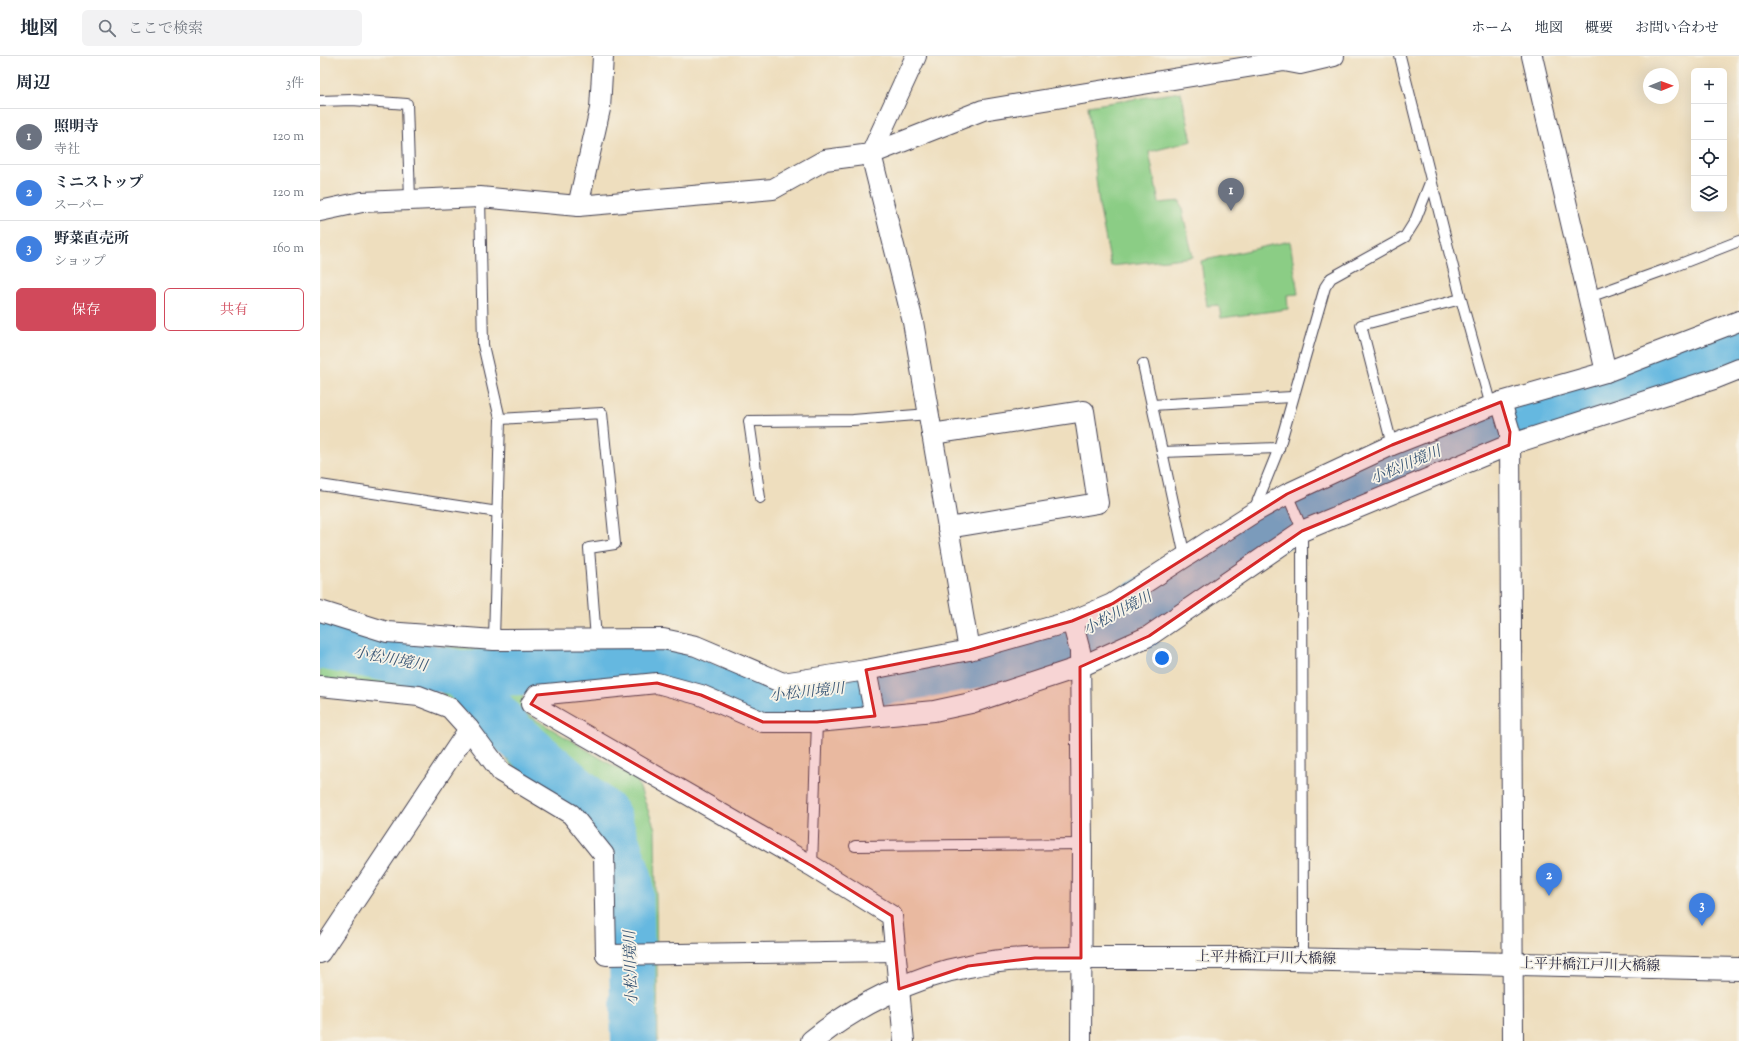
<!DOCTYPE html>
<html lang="ja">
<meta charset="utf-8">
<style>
body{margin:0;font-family:"Sorts Mill Goudy","Noto Serif JP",serif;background:#f2f2f3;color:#1f2937}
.controls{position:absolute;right:12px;top:12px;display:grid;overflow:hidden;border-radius:6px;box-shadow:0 4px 16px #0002}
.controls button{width:36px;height:36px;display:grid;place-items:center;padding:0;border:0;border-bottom:1px solid #e0e1e3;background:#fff;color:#1f2937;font:20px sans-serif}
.compass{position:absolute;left:1323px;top:12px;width:36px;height:36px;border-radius:50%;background:#fff;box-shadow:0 4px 16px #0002;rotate:89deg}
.you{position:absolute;left:842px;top:602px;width:14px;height:14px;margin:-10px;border:3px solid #fff;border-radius:50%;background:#1a73e8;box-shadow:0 0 0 6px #1a73e833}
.badge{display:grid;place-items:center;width:26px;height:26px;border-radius:50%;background:#d1495b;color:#fff;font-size:13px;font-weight:700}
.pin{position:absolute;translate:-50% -33px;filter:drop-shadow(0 1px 2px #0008)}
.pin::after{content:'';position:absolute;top:21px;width:14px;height:12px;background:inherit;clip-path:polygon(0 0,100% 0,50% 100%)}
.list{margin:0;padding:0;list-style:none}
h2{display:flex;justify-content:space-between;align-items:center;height:52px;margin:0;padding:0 16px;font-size:17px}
h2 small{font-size:13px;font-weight:400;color:#747a83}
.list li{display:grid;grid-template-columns:26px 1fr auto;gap:12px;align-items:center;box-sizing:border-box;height:56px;padding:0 16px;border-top:1px solid #e0e1e3}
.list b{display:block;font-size:15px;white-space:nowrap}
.list p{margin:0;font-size:13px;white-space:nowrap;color:#747a83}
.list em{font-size:13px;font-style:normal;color:#747a83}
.actions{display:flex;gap:8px;padding:12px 16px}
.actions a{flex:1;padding:9px 0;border:1px solid #d1495b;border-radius:6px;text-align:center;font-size:14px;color:#d1495b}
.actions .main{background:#d1495b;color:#fff}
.icon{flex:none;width:22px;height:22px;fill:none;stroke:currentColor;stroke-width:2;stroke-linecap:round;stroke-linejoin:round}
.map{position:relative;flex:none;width:1419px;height:985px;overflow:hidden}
header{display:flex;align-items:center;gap:24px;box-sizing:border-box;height:56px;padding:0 20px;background:#fff;border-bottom:1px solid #e0e1e3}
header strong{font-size:19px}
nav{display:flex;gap:22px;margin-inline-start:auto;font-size:14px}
.search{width:280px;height:36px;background:#f2f2f3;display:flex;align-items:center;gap:10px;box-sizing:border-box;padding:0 14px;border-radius:6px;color:#747a83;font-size:15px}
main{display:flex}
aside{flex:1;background:#fff}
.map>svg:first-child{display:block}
</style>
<header>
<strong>地図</strong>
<div class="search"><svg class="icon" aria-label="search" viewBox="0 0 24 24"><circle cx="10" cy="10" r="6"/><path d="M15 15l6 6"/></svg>ここで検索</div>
<nav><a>ホーム</a><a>地図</a><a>概要</a><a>お問い合わせ</a></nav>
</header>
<main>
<aside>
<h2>周辺<small>3件</small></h2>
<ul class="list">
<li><span class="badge" style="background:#6b7280">1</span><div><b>照明寺</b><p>寺社</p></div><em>120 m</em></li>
<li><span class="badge" style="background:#3f7fe0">2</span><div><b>ミニストップ</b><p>スーパー</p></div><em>120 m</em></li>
<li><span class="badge" style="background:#3f7fe0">3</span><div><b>野菜直売所</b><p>ショップ</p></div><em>160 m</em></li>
</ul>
<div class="actions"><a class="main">保存</a><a>共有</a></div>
</aside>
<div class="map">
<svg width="1419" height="985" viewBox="0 0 1419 985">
<rect width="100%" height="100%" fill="#f7f3e8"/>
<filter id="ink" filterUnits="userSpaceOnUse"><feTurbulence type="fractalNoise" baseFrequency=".025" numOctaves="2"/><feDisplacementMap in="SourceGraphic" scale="8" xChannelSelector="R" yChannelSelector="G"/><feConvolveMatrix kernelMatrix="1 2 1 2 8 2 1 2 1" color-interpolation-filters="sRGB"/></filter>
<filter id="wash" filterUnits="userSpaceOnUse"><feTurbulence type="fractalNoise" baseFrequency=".012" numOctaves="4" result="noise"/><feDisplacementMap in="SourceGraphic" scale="16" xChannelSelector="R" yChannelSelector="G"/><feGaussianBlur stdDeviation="0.9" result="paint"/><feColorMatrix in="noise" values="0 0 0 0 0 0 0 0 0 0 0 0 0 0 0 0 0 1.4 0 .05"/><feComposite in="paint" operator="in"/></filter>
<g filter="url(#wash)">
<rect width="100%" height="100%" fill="#eedebe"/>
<g fill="#8bcd85" stroke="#567860">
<polygon points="861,36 872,85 829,96 839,147 860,145 873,201 791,210 779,149 768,50"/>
<polygon points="970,185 978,238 967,239 968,253 901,262 899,249 887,250 881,205"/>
<polygon points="0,566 69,586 211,596 343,589 319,619 202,634 205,657 317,724 335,773 338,985 292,985 293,809 254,749 190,708 167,673 118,634 0,624"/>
</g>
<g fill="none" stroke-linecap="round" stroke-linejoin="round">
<g stroke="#65b8e0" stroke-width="46">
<polyline points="0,590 140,617 225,616 319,604 400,634 453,643 512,636 731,595 948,477 1085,408 1419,289"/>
<polyline points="140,617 192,677 287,759 310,824 314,985"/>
</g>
</g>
</g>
<g filter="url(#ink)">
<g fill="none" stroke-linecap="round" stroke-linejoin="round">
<defs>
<g id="lane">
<polyline points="1080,0 1141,243 1171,350"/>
<polyline points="0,45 32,44 87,48 90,144"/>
<polyline points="160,141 163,289 180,363 174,584"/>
<polyline points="1269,241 1350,212 1419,185"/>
<polyline points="823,308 865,501"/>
<polyline points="832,349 972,341"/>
<polyline points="180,363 282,357 295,488 269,492 276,583"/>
<polyline points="1072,389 1041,269 1141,243"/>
<polyline points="842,396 959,392"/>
<polyline points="0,429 178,456"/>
<polyline points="967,438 979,466 982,475 983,903"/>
<polyline points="440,442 429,365 533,364 609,358"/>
<polyline points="934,454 959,392 1005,231 1011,222 1085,181 1095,165 1111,124"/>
<polyline points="535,790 762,788"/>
<polyline points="492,810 497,666"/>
</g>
<g id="street">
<polyline points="1212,0 1286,316"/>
<polyline points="258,150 280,53 283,0"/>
<polyline points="0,155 42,146 160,141 258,150 453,133 505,104 551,98 596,0"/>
<polyline points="1181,346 1190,376 1193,985"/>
<polyline points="612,378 764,355 778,447 628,472"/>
<polyline points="0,555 67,576 174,584 343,583 376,590 463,627 546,614 649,594 752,565 792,548 933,457 967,438 1072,389 1181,346 1286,316 1419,265"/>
<polyline points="752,565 760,595 762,788 761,985"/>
<polyline points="649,594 593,266 551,98 663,54 964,5 980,8 1014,0"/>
<polyline points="546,614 555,660"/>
<polyline points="0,630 99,640 130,652 149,673 181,716 251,758 284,799 286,899 575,895"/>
<polyline points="0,897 149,673"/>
<polyline points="584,985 572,860 492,810 211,648 217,639 337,627 381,639 443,666 497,666 614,655 651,647 760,611 829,580 982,475 1189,389 1394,323 1419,313"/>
</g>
<path id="secondary" d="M492 985C535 950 594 920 649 910 691 901 734 902 777 902 826 902 875 902 924 902 1089 905 1254 910 1419 913"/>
</defs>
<use href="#lane" stroke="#413e4f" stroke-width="12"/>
<use href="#street" stroke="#413e4f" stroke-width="22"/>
<use href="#secondary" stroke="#413e4f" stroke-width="24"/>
<use href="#lane" stroke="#fff" stroke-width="10"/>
<use href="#street" stroke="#fff" stroke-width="20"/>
<use href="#secondary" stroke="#fff" stroke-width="22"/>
</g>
</g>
<path fill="#d62828" fill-opacity="0.2" stroke="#d62828" stroke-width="3" stroke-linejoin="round" d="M1181 346 1190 376 1189 389 982 475 829 580 760 611 761 902H715L648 910 579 933 572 860 492 810 211 648 217 639 337 627 381 639 443 666H497L555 660 546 614 649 594 752 565 792 548 967 438 1072 389Z"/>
<g text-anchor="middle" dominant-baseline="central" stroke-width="3.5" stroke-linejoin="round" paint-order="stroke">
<g font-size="14" fill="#22223b" stroke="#f7f3e8">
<text transform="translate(946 903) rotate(1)">上平井橋江戸川大橋線</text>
<text transform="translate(1270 910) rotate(1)">上平井橋江戸川大橋線</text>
</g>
<g font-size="15" font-style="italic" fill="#395675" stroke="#f7f3e8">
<text transform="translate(1086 410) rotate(-23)">小松川境川</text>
<text transform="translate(798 558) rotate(-28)">小松川境川</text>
<text transform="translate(70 604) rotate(11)">小松川境川</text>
<text transform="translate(487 637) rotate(-6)">小松川境川</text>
<text transform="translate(312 912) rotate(-92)">小松川境川</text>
</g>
</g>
</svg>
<div class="controls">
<button>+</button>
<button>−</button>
<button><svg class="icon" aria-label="locate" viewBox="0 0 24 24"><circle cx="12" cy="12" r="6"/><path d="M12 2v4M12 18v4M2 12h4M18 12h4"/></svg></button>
<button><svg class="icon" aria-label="layers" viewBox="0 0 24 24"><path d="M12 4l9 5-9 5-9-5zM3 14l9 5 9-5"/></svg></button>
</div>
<svg class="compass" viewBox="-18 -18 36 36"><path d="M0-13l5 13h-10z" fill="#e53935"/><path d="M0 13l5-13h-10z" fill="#747a83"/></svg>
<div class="you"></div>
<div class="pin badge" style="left:911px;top:155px;background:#6b7280">1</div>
<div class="pin badge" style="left:1229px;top:840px;background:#3f7fe0">2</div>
<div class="pin badge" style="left:1382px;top:870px;background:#3f7fe0">3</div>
</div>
</main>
